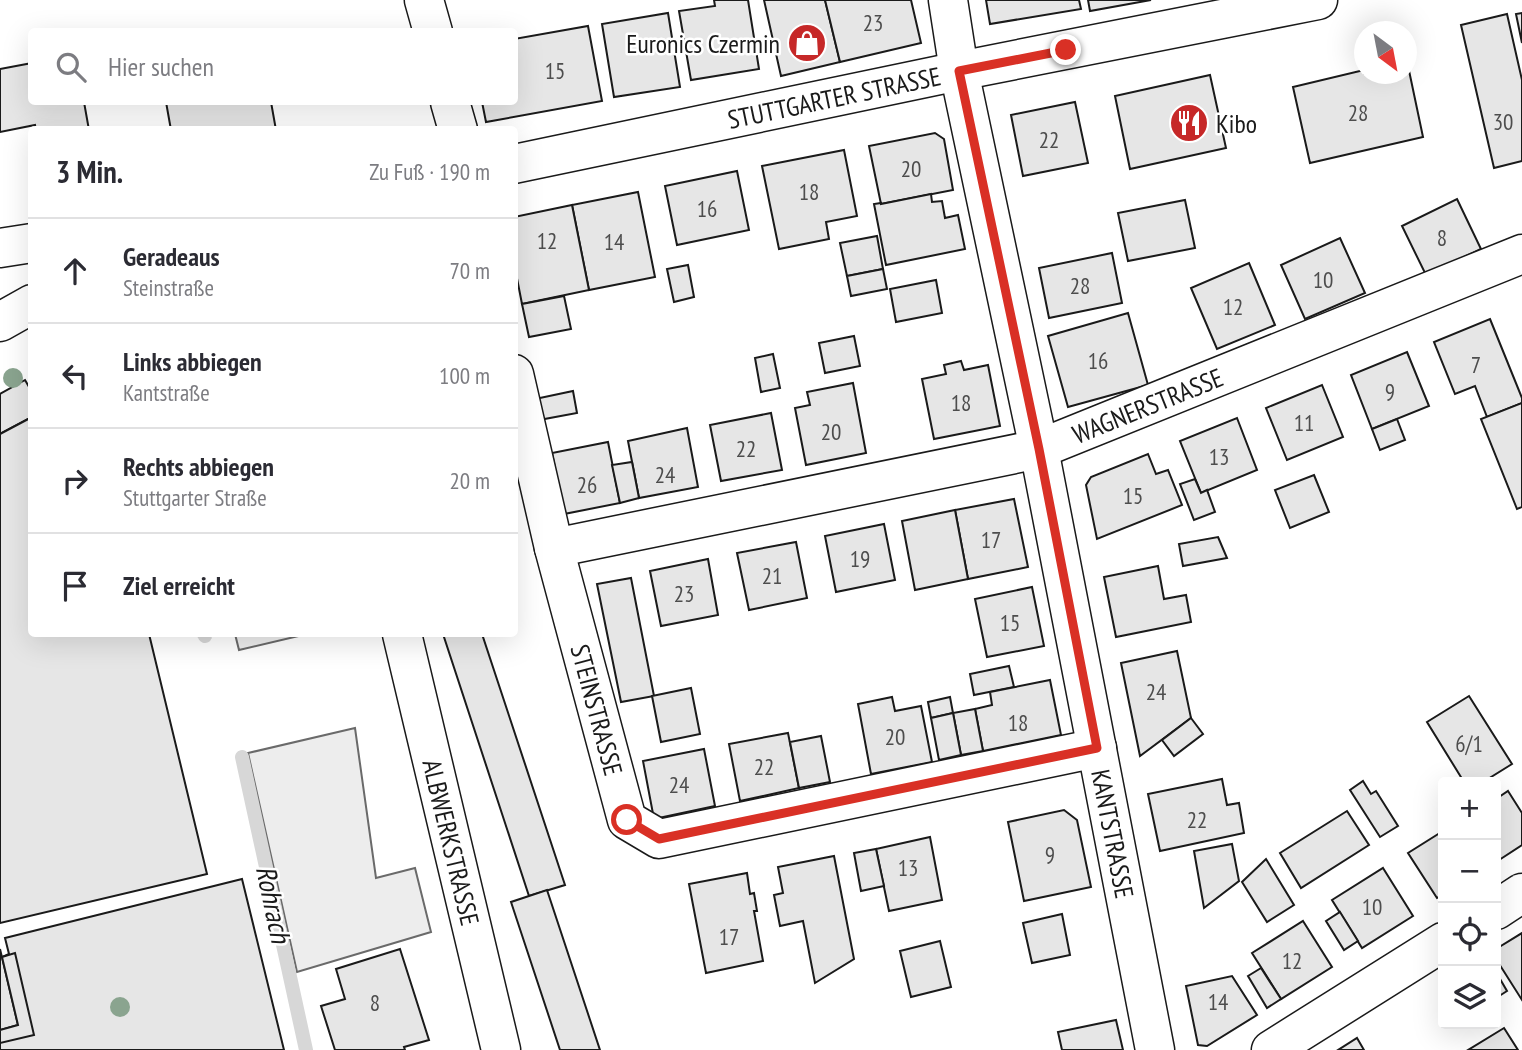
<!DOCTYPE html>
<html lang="de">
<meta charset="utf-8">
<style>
body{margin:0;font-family:"PT Sans Narrow",sans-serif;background:#f7f7f7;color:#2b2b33}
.controls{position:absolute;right:21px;bottom:21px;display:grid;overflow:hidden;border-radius:7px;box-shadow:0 7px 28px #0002}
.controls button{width:63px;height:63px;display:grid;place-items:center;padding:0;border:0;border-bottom:2px solid #e1e1e2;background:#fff;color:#2b2b33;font:35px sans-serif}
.compass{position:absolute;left:1354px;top:21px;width:63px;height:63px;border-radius:50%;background:#fff;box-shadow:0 7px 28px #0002;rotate:148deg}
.stop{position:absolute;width:21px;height:21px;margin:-16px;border:5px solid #d93025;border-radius:50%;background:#fff}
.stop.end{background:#d93025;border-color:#fff;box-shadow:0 2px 7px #0008}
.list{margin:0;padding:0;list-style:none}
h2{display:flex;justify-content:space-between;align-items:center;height:91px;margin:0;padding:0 28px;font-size:30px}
h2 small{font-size:23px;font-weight:400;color:#7c7c81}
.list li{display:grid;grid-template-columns:46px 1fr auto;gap:21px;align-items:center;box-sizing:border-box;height:105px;padding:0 28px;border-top:2px solid #e1e1e2}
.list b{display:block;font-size:26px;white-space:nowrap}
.list p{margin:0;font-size:23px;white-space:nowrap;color:#7c7c81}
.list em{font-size:23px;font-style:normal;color:#7c7c81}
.icon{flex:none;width:38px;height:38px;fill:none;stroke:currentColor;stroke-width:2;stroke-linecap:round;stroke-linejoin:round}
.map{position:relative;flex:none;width:1522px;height:1050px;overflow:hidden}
.search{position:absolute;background:#fff;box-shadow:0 7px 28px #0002;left:28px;top:28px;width:490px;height:77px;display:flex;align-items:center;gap:18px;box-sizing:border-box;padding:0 24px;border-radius:7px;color:#7c7c81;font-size:26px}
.panel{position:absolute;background:#fff;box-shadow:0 7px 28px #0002;left:28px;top:126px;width:490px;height:511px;border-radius:7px}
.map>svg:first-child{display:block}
</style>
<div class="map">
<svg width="1522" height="1050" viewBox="0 0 1522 1050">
<rect width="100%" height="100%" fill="#fff"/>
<g fill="#ededed" stroke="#6a6a6a" stroke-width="2">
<polygon points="235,634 307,634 239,650"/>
<polygon points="355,728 376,878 415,868 431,932 297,972 248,753"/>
</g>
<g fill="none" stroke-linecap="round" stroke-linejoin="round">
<g stroke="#d7d7d7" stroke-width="14">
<polyline points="204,634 205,636"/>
<polyline points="242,757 306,1050"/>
</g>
</g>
<g fill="#e6e6e6" stroke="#1a1a1a" stroke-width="2">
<polygon points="714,0 748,0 759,69 691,80 679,11 715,6"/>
<polygon points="764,0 825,0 840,62 781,76"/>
<polygon points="825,0 911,0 921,43 840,62"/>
<polygon points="986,0 1079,0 1081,9 990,24"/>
<polygon points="1088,0 1151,0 1090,11"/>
<polygon points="668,13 680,87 614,97 602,24"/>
<polygon points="1522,13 1522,43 1516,14"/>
<polygon points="1507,14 1522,80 1522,161 1494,168 1461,25"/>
<polygon points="588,26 602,101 486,122 482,102 514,102 514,39"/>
<polygon points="1407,61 1423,137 1310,163 1293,87 1364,70 1364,74 1406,74"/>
<polygon points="32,63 32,102 84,102 89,130 36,130 35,125 0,132 0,69"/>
<polygon points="1210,75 1226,148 1130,169 1115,96"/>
<polygon points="166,102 271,102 276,130 171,130"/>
<polygon points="1075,102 1088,163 1023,176 1011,115"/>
<polygon points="935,133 944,139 953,190 881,204 869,146"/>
<polygon points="844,150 857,216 826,222 829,239 779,249 762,166"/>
<polygon points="737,171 749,230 677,245 665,186"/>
<polygon points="638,192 655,277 589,290 572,205"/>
<polygon points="931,194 932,202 942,201 945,218 958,215 965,249 886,265 874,204 881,203 881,204"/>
<polygon points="1457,199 1481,249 1426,275 1402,226"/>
<polygon points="1185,200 1195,248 1128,261 1118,213"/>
<polygon points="572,205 589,290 522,304 514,263 514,217"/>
<polygon points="877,236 883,269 847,276 840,243"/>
<polygon points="1340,238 1365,293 1305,319 1281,265"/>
<polygon points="1112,253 1122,303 1049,318 1039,268"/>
<polygon points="1249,263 1275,325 1217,349 1191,288"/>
<polygon points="688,265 694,297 674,302 667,269"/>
<polygon points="883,269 887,289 851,296 847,276"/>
<polygon points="936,280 942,313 896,322 890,289"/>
<polygon points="564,296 571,329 529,337 522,304"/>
<polygon points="1128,313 1148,385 1068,407 1048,336"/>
<polygon points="1490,319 1522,398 1522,403 1487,417 1475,386 1455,394 1434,342"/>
<polygon points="854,336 860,366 825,373 819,343"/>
<polygon points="1407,352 1429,406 1372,429 1351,375"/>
<polygon points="773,354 780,388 761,392 755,358"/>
<polygon points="961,361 964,370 988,365 1000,426 934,439 922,379 946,374 944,365"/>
<polygon points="25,380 32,392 32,417 0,434 0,394"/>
<polygon points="853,383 866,453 806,465 795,408 810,405 807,392"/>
<polygon points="1322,385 1343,437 1287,460 1266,408"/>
<polygon points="573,391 577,413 539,420 535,399"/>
<polygon points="1522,403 1522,507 1517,509 1481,419"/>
<polygon points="771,413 782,470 721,481 710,425"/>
<polygon points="32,417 32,634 149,634 207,874 0,923 0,434"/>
<polygon points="1237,418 1257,470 1201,493 1180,441"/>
<polygon points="1397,419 1405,440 1380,450 1372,429"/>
<polygon points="687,428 698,487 639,498 628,441"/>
<polygon points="608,442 620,503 564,514 552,453"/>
<polygon points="1148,454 1156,474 1168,470 1182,505 1097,539 1086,485 1091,477"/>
<polygon points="632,462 639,498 620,503 612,465"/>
<polygon points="1314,475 1329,512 1290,528 1275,490"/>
<polygon points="1195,479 1201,493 1207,490 1215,512 1194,520 1180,484"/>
<polygon points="1014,499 1028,567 968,579 955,510"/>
<polygon points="955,510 968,579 915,590 902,521"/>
<polygon points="884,524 895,580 836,592 825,536"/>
<polygon points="1218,537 1227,558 1183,566 1179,544"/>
<polygon points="796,542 807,598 749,610 737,553"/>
<polygon points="708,559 718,615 661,626 650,571"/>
<polygon points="1158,566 1164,599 1186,595 1191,622 1116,637 1104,577"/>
<polygon points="631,578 654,696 621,702 597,584"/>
<polygon points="1032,587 1044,646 987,657 975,599"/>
<polygon points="443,634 482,634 565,885 529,896"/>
<polygon points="1177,651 1191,718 1140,756 1121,663"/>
<polygon points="1009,666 1014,687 974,695 970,674"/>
<polygon points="1050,680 1061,735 983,751 975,709 992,705 990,692"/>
<polygon points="691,688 700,734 661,742 652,696"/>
<polygon points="1469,696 1512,764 1483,782 1464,782 1427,722"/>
<polygon points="892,697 895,711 921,706 932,762 871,774 858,704"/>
<polygon points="950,697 953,713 931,718 928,702"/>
<polygon points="975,709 983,751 961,755 953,713"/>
<polygon points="953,713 961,755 939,760 931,718"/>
<polygon points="1191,718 1203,734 1174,756 1162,740"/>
<polygon points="788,733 799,788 740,801 729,744"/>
<polygon points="821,736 830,782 799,788 790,742"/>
<polygon points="704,749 715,806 654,819 643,761"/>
<polygon points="1222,779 1227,805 1239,803 1244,833 1160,851 1148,794"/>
<polygon points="1363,781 1371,794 1376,791 1398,826 1380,837 1350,790"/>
<polygon points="1508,791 1522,813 1522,845 1496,862 1496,799"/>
<polygon points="1064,810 1077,820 1091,887 1024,901 1008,822"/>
<polygon points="1347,811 1369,845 1301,888 1280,853"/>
<polygon points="1443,831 1443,895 1437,898 1408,853"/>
<polygon points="930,837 942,900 889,911 876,849"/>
<polygon points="1232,844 1239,881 1204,908 1194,851"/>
<polygon points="876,849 884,886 861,891 854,853"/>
<polygon points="834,856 854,959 815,983 803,921 780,926 774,895 783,893 778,867"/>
<polygon points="1266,859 1294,905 1267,922 1242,882"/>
<polygon points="1383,868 1413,916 1362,948 1332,900"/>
<polygon points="747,873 750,894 754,893 757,911 754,911 763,961 706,973 689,884"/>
<polygon points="242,879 284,1050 0,1050 0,1030 18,1025 2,957 9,954 5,938"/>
<polygon points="547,890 600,1050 560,1050 511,902"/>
<polygon points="1340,912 1358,941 1344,950 1326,921"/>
<polygon points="1062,914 1070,955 1032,963 1023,923"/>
<polygon points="1303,921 1332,967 1281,999 1252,953"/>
<polygon points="1522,933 1522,1000 1496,959 1496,949"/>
<polygon points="940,941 951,987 911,997 900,951"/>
<polygon points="0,949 18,1025 0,1030"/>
<polygon points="400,949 429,1040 404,1047 405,1050 335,1050 321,1006 345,999 336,969"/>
<polygon points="15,953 34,1035 0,1043 0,1030 18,1025 2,957"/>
<polygon points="1261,968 1281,999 1267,1008 1248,976"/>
<polygon points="1496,972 1507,991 1496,998"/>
<polygon points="1232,976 1257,1015 1207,1046 1198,1045 1186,986"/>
<polygon points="1116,1020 1123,1050 1062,1050 1058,1032"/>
<polygon points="1504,1028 1518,1050 1468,1050"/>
<polygon points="1357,1038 1364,1050 1338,1050"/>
</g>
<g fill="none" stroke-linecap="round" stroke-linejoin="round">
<defs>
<g id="street">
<polyline points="424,0 433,32"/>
<path id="s1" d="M948 0 959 71 1039 449 1155 1050"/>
<polyline points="450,102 458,130"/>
<path id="s2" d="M514 374 554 548 627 820 659 839 1097 748"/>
<path id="s3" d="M554 548 1039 449 1522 254"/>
<path id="s4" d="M402 634 501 1050"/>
<polyline points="1496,910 1522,893"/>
<polyline points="1271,1050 1443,942"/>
</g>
<g id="primary">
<path id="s5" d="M514 164 959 71 1318 0"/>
<polyline points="0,248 32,243"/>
<polyline points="0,322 32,304"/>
</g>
</defs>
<use href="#street" stroke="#1a1a1a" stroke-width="41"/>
<use href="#primary" stroke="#1a1a1a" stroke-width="41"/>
<use href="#street" stroke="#fff" stroke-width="38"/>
<use href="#primary" stroke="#fff" stroke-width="38"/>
</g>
<g fill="#8aa48f">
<circle cx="13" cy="378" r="10"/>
<circle cx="120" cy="1007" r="10"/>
</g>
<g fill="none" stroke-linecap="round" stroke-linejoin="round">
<polyline stroke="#d93025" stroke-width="9" points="627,820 659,839 1097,748 1039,449 959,71 1066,50"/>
</g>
<defs>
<symbol id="shop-disc" viewBox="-11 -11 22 22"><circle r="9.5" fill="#c62828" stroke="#fff"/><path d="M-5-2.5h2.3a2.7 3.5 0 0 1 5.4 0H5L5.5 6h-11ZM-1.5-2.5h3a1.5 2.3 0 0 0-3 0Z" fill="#fff"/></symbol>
<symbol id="restaurant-disc" viewBox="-11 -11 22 22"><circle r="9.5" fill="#c62828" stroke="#fff"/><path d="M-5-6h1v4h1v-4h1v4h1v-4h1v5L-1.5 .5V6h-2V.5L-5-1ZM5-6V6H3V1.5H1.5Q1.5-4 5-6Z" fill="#fff"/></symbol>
</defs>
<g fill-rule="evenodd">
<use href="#shop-disc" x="785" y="21" width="44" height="44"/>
<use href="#restaurant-disc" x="1167" y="101" width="44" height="44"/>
</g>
<g text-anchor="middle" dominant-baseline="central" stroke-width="5" stroke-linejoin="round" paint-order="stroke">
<g font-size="23" fill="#4d4d4d">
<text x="873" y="22">23</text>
<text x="555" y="70">15</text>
<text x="1358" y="112">28</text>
<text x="1503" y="121">30</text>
<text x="1049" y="139">22</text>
<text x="911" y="168">20</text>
<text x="809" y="191">18</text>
<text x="707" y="208">16</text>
<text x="1442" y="237">8</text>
<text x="547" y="240">12</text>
<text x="614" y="241">14</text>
<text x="1323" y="279">10</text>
<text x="1080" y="285">28</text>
<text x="1233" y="306">12</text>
<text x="1098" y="360">16</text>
<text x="1476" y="364">7</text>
<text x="1390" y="391">9</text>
<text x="961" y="402">18</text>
<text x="1304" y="422">11</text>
<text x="831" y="431">20</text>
<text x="746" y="448">22</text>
<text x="1219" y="456">13</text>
<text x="665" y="474">24</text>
<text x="587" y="484">26</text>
<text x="1133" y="495">15</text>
<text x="991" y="539">17</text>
<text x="860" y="558">19</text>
<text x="772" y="575">21</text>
<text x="684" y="593">23</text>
<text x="1010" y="622">15</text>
<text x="1156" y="691">24</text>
<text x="1018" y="722">18</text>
<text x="895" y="736">20</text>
<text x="1469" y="743">6/1</text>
<text x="764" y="766">22</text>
<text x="679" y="784">24</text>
<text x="1197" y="819">22</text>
<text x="1050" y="854">9</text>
<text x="908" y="867">13</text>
<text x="1372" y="906">10</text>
<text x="729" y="936">17</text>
<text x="1292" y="960">12</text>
<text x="1218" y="1001">14</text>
<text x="375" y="1002">8</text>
</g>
<g font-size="26" fill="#1a1a1a" stroke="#fff" text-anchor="end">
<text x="780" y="43">Euronics Czermin</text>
<text x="1216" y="123" text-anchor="start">Kibo</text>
</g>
<g font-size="26" fill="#1a1a1a" stroke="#fff">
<text stroke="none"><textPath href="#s5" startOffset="327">STUTTGARTER STRASSE</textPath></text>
<text stroke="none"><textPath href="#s3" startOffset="612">WAGNERSTRASSE</textPath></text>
<text stroke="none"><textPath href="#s2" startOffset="346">STEINSTRASSE</textPath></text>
<text stroke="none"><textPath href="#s1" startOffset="850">KANTSTRASSE</textPath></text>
<text stroke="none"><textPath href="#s4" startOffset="214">ALBWERKSTRASSE</textPath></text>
</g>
<g font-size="28" font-style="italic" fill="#1a1a1a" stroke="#fff">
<text transform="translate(274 904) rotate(78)">Rohrach</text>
</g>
</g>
</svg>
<div class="controls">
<button>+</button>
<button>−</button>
<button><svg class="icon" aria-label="locate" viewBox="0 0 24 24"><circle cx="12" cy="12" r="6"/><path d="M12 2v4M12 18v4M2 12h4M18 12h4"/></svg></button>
<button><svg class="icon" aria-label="layers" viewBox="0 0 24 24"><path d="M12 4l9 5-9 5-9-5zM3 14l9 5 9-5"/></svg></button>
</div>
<svg class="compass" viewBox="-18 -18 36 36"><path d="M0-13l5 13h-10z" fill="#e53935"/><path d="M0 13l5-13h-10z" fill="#7c7c81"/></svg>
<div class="stop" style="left:627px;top:820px"></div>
<div class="stop end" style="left:1066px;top:50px"></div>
<div class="search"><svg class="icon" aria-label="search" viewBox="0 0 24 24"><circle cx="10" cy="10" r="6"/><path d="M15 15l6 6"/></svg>Hier suchen</div>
<section class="panel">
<h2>3 Min.<small>Zu Fuß · 190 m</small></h2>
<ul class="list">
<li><svg class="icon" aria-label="ahead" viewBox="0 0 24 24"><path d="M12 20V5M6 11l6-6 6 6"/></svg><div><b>Geradeaus</b><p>Steinstraße</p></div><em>70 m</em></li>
<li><svg class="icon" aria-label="left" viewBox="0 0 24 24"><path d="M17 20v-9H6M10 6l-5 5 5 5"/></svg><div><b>Links abbiegen</b><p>Kantstraße</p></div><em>100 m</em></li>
<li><svg class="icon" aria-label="right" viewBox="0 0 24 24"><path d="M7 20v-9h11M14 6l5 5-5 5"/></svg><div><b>Rechts abbiegen</b><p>Stuttgarter Straße</p></div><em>20 m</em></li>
<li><svg class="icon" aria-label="arrive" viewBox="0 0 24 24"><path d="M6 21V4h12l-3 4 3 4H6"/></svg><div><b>Ziel erreicht</b></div></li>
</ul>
</section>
</div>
